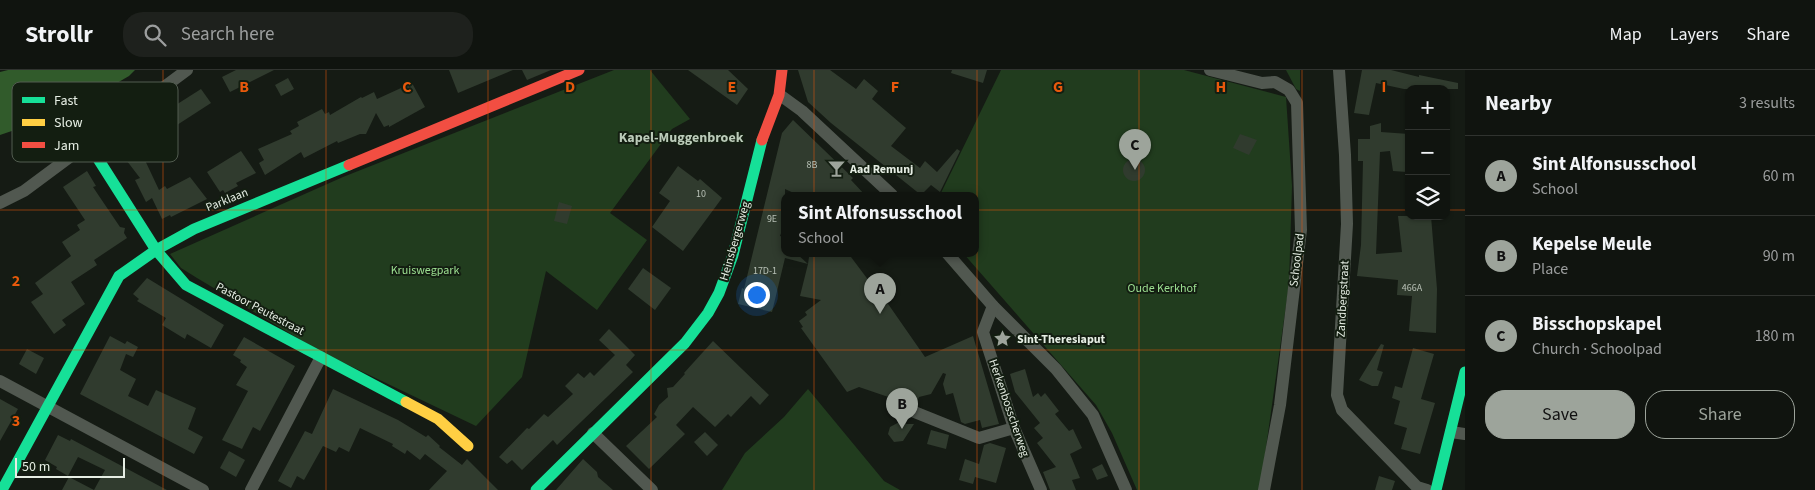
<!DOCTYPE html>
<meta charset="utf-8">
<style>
body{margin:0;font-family:"Source Sans 3",sans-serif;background:#1e211d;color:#f1f3f6}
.controls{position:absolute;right:15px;top:15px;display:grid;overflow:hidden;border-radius:10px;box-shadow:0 1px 4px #0004}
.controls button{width:45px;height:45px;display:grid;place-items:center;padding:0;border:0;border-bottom:1px solid #30332f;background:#10140f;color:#f1f3f6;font:25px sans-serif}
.scale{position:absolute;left:15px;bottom:12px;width:110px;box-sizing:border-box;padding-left:5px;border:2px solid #e6eee4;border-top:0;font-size:14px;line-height:18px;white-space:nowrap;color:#e6eee4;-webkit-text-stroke:4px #131e11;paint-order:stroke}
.you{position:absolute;left:756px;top:224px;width:18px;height:18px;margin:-12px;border:4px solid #fff;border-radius:50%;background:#1a73e8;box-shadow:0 0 0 8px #1a73e833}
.badge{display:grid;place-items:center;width:32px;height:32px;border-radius:50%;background:#9da49b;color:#111;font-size:16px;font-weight:700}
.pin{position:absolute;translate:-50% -41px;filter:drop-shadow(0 1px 2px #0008)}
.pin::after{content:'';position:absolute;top:26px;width:18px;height:15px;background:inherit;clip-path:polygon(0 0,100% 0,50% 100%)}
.popup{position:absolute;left:781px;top:122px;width:198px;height:65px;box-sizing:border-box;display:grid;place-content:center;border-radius:10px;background:#10140f;filter:drop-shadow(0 1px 4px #0005);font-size:16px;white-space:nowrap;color:#9c9e9e}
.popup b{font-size:19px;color:#f1f3f6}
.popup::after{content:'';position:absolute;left:50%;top:100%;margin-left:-10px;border:10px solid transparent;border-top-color:#10140f}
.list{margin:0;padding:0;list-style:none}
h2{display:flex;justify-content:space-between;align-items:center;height:65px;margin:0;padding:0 20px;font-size:21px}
h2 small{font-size:16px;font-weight:400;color:#9c9e9e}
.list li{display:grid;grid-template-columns:32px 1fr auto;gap:15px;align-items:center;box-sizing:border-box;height:80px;padding:0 20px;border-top:1px solid #30332f}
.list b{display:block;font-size:19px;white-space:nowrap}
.list p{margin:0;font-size:16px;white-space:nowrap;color:#9c9e9e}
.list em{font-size:16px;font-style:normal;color:#9c9e9e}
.actions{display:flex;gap:10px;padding:15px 20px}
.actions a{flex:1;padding:11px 0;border:1px solid #9da49b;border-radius:20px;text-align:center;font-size:18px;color:#9da49b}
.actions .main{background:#9da49b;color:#111}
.icon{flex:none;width:28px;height:28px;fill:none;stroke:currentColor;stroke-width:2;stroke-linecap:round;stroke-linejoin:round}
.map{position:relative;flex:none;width:1465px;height:420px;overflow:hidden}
header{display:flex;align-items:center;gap:30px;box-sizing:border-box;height:70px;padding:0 25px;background:#10140f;border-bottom:1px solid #30332f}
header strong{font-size:24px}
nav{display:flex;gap:28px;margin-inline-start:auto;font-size:18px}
.search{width:350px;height:45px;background:#1e211d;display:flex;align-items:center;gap:12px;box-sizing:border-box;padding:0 18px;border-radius:20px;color:#9c9e9e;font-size:19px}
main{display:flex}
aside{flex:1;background:#10140f}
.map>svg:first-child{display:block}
</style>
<header>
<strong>Strollr</strong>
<div class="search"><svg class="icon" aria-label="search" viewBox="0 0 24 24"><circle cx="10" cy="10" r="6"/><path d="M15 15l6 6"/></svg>Search here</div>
<nav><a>Map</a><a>Layers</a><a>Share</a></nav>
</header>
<main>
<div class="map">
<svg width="1465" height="420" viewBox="0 0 1465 420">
<rect width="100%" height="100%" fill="#151b14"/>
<g fill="#213c1e">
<polygon points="614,0 650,0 690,49 672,59 610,143 647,170 597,240 546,201 522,307 476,356 321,282 197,208 181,198 170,184 343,107"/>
<polygon points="1001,0 1184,0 1286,27 1292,116 1289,214 1260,420 1137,420 1112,363 1096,335 963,183 975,183 975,125 940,125"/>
<polygon points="1286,0 1300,0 1300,21 1296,19"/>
<polygon points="808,319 884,411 900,420 722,420 745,383 784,347"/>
</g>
<polygon fill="#315b2b" points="8,0 135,0 129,6 86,31 53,47 0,65 0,2"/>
<g fill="#303b2e">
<polygon points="236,0 274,0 230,22 222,7"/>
<polygon points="449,0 513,0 458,23"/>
<polygon points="522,0 551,0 527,10"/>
<polygon points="688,0 728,0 748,19 737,35"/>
<polygon points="798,0 830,0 856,19 864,9 878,21 872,29 906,58 891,76 920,98 925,91 937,102 957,79 960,81 940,122 931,115 921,125 831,53 808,32"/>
<polygon points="952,0 987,0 983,13 951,3"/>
<polygon points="1362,0 1391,0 1419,7 1419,5 1458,13 1458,19 1404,19 1376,13 1369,45 1354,43"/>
<polygon points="288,8 294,19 281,26 275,15"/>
<polygon points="412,13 425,37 389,57 389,55 384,57 376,43 366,64 360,64 338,73 337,71 304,88 301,82 265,105 259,93 264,90 258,79 292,64 290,61 299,56 297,52 322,39 325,44 329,42 330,45 361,27 362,28 374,22 377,29"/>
<polygon points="201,19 211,33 177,55 168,40"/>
<polygon points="793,50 853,108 851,110 865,125 798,125 785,119 785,153 780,166 784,167 785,183 796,183 808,194 809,187 815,183 848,183 875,219 877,218 925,287 973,266 999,354 982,358 980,350 965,354 961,352 953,323 946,325 943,314 946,304 943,303 931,324 919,327 916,334 903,332 859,317 847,322 801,258 803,257 799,251 807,245 805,242 821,230 800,226 808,194 785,188 772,242 738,234 742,218 744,219 782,63"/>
<polygon points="1381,53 1381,62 1409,64 1409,75 1407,102 1393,101 1390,81 1380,82 1376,184 1402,182 1398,146 1431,146 1437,219 1436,263 1409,261 1412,226 1397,225 1398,210 1357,206 1361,175 1363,91 1358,91 1358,69 1370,69 1370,56"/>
<polygon points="149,54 163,71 143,86 159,120 165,116 167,119 190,107 207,129 171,147 170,145 162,149 152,128 146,132 135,110 140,108 117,78"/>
<polygon points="1240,64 1257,70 1249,85 1233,78"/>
<polygon points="241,81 256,103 236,113 238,116 225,123 223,120 220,122 207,102"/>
<circle cx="1134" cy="100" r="11"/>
<polygon points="678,96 698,111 700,109 722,128 683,181 652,157 670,131 659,123"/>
<polygon points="87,101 96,116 93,117 99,126 120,157 125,158 124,163 127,168 94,190 97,195 71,212 85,234 62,250 66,255 54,264 31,232 43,224 35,213 71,186 62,172 80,160 77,155 85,150 63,117"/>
<polygon points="559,132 572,136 567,154 554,151"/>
<polygon points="643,198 671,218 655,240 628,219"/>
<polygon points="147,208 224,255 211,278 187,264 185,269 162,255 166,248 137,231 139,229 133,224"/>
<polygon points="609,259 635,285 626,295 633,302 557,375 553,370 522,400 512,390 507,394 499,387 527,358 529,359 544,344 548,347 573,324 565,316 578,303 584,308 590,302 594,306 615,285 599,270"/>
<polygon points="110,266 125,274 127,271 138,277 133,287 126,284 120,300 136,309 128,326 148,336 156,320 196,338 188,359 203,367 194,384 80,324"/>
<polygon points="244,267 295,296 260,361 253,357 242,379 222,370 248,321 236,315 247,297 240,292 241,290 233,285"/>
<polygon points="713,271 769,325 760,335 751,326 731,347 728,344 715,357 693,337 676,355 685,364 649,399 626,376 657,347 654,344 659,335 668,327 667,318 673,317 685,304 684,303"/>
<polygon points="1381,274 1384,275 1377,300 1383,302 1378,316 1372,316 1359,310"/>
<polygon points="1413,278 1434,284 1421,329 1435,333 1420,384 1401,379 1407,358 1394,354 1400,331 1392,328 1395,316 1402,318"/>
<polygon points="27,279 44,288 36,304 19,294"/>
<polygon points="1025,299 1033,327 1038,323 1041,327 1045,323 1059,341 1055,344 1069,361 1073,359 1082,378 1070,384 1080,408 1072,410 1076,420 1050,420 1043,402 1056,397 1037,373 1043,368 1034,358 1040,353 1015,322 1010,304"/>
<polygon points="333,319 398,350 426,367 428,365 440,376 439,377 462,395 467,389 498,420 429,420 447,401 425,384 420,390 407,380 405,384 392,376 393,374 360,358 349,382 339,377 336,382 323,376 304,410 297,406 291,418 278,411 305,361 312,364"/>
<polygon points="0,329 18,339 0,371"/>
<polygon points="907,348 906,354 914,354 903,371 894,372 888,364 890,357"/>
<polygon points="931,360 949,365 946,379 927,374"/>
<polygon points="705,362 718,375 707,386 694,372"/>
<polygon points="58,365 70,371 71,369 167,420 62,420 69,407 94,420 105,400 78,387 68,406 56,399 57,397 45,390"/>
<polygon points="990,373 1006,378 996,413 975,407 973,414 959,410 965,389 979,394 984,375"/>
<polygon points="229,381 245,390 236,407 220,398"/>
<polygon points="583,389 597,402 598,407 613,420 556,420"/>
<polygon points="1102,394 1108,406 1097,410 1092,399"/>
<polygon points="1379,406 1395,411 1392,420 1375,420"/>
</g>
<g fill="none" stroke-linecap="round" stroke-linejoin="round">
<g stroke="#515850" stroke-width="12">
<polyline points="1210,0 1262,13 1275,12 1289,20 1297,33 1301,160 1280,335 1264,420"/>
<polyline points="1339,0 1345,85 1347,154 1337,325 1342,340 1417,417 1427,420"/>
<polyline points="780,25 802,41 892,125"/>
<polyline points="0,133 24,121 187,0"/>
<polyline points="947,183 993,236 1056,299 1093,345 1126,420"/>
<polyline points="993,236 983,262 1014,358 1041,420"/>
<polyline points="0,311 203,420"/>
<polyline points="907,339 979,368 1014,358"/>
<polyline points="1451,362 1465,364"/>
<polyline points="593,363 652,420"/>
<polyline points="251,420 321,287"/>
</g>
<g stroke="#16e098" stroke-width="11">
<polyline points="88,73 156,180 186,215 406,332"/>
<polyline points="2,420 119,206 156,180 194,159 349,95"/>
<polyline points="536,420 685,273 708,243 719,223 733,185 762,70"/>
<polyline points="1436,420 1465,302"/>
</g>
<polyline stroke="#ffcf43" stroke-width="11" points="406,332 438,349 468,376"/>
<g stroke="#f24e42" stroke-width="11">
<polyline points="762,70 779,25 782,0"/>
<polyline points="349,95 579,0"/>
</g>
</g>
<path fill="none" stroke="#e8590c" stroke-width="1" stroke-opacity="0.55" d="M163 0V420M326 0V420M488 0V420M651 0V420M814 0V420M977 0V420M1139 0V420M1302 0V420M0 140H1409M1446 140H1465M0 280H1465"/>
<defs>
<symbol id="bar-bare" viewBox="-9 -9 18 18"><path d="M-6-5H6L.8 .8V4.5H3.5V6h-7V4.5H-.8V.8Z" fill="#9da49b" stroke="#131e11" stroke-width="2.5" paint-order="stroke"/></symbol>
<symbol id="sight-bare" viewBox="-9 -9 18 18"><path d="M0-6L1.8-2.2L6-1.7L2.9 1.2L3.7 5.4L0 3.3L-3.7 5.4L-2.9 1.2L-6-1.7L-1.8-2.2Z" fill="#9da49b" stroke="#131e11" stroke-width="2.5" paint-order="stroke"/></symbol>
</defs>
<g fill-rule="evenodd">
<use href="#bar-bare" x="824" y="86" width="25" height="25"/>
<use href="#sight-bare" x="990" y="256" width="25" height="25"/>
</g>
<g text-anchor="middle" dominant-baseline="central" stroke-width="4" stroke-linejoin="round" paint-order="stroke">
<g font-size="10" fill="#b8c1b6">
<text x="812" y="95">8B</text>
<text x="701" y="124">10</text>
<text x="772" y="149">9E</text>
<text x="765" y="201">17D-1</text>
<text x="1412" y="218">466A</text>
</g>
<g font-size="12" font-weight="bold" fill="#e6eee4" stroke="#131e11" text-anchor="start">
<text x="850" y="99">Aad Remunj</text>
<text x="1017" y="269">Sint-Theresiaput</text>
</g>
<g font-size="12" fill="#e6eee4" stroke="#131e11">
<text transform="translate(227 130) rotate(-22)">Parklaan</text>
<text transform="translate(735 171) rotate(-74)">Heinsbergerweg</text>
<text transform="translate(1297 190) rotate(-83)">Schoolpad</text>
<text transform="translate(1343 229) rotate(-87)">Zandbergstraat</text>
<text transform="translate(260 239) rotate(28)">Pastoor Peutestraat</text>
<text transform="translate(1009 338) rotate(71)">Herkenbosscherweg</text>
</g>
<g font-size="12" fill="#9de092" stroke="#131e11">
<text x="425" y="200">Kruiswegpark</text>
<text x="1162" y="218">Oude Kerkhof</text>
</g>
<g font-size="14" font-weight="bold" fill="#bbcbb9" stroke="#131e11">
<text x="681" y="68">Kapel-Muggenbroek</text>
</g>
</g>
<rect x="12" y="12" width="166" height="80" rx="8" fill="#131e11" stroke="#525c50" stroke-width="1"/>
<rect x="22" y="27" width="23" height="6" fill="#16e098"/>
<rect x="22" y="49" width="23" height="7" fill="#ffcf43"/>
<rect x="22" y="72" width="23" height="6" fill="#f24e42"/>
<g font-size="14" fill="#e6eee4">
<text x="54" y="35">Fast</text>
<text x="54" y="57">Slow</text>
<text x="54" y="80">Jam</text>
</g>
<g font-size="16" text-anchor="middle" font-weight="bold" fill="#e8590c" stroke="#131e11" stroke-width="4" stroke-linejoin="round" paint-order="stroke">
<text x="244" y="22">B</text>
<text x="407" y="22">C</text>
<text x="570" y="22">D</text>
<text x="732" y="22">E</text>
<text x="895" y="22">F</text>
<text x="1058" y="22">G</text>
<text x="1221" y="22">H</text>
<text x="1384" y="22">I</text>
<text x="16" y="216">2</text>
<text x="16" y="356">3</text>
</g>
</svg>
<div class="controls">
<button>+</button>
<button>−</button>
<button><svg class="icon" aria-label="layers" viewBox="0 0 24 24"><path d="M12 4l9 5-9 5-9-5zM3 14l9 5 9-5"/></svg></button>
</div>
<div class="scale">50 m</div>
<div class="you"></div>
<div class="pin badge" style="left:880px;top:244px">A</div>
<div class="popup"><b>Sint Alfonsusschool</b>School</div>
<div class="pin badge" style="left:902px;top:359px">B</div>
<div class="pin badge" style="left:1135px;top:100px">C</div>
</div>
<aside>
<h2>Nearby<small>3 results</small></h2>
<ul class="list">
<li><span class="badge">A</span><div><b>Sint Alfonsusschool</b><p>School</p></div><em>60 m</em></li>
<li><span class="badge">B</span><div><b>Kepelse Meule</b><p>Place</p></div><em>90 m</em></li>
<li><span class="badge">C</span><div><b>Bisschopskapel</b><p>Church · Schoolpad</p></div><em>180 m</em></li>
</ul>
<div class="actions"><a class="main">Save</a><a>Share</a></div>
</aside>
</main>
